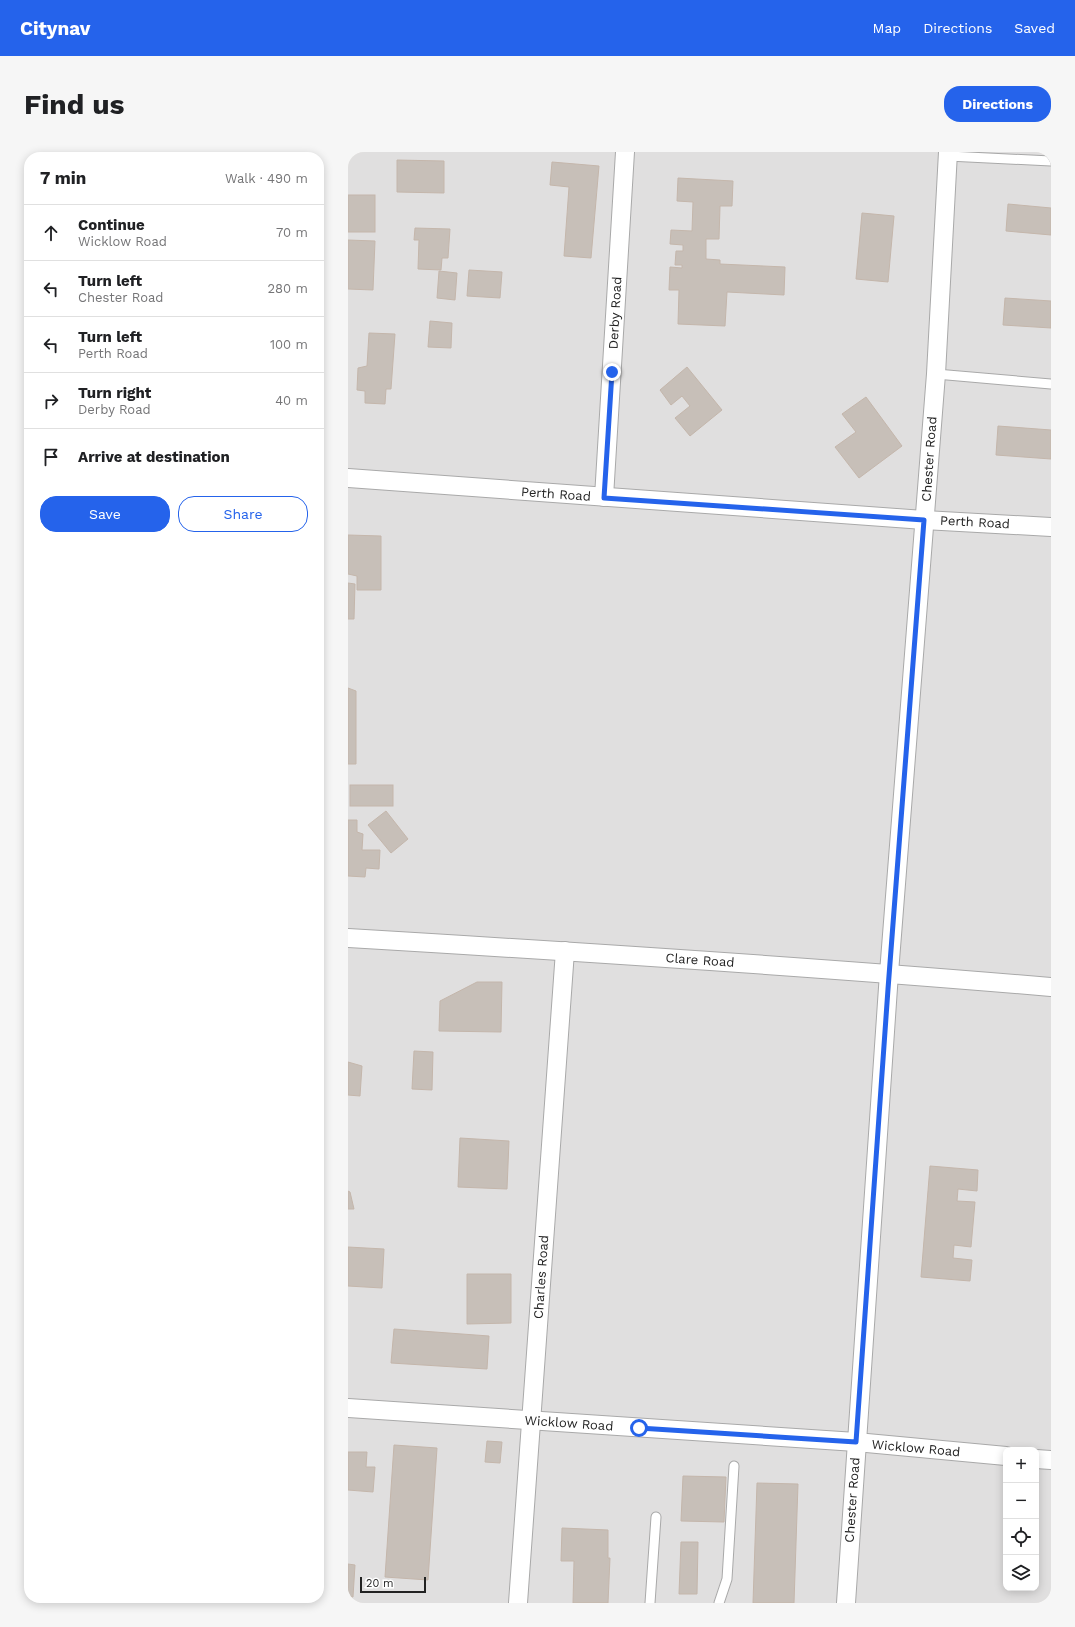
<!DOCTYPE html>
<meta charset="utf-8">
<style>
body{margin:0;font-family:"Work Sans",sans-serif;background:#f6f6f6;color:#202124}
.controls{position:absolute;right:12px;bottom:12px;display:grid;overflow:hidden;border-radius:8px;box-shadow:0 2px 10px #0003}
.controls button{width:36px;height:36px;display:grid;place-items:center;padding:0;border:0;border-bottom:1px solid #e0e0e0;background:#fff;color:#202124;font:20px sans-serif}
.scale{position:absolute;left:12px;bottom:10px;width:66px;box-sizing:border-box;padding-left:4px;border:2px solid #222;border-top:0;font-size:11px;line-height:14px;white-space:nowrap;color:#222;-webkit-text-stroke:3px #fff;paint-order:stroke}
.stop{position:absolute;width:12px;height:12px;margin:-9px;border:3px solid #2563eb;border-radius:50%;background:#fff}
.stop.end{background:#2563eb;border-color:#fff;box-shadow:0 1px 4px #0008}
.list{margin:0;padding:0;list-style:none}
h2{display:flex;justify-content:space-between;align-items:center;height:52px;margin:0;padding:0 16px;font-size:17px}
h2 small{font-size:13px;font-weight:400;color:#757577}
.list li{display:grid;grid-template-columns:26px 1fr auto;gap:12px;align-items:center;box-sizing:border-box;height:56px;padding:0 16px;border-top:1px solid #e0e0e0}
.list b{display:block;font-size:15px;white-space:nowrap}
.list p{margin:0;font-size:13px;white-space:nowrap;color:#757577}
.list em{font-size:13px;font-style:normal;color:#757577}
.actions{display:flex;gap:8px;padding:12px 16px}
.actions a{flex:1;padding:9px 0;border:1px solid #2563eb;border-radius:16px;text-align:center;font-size:14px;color:#2563eb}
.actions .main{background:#2563eb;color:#fff}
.icon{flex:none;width:22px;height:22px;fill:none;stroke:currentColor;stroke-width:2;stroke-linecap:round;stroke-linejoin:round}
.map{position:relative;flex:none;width:703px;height:1451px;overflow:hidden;border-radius:16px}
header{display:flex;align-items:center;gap:24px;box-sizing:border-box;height:56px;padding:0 20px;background:#2563eb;color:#fff}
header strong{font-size:19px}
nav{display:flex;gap:22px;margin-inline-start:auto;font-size:14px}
.intro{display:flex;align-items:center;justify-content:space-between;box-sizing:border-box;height:96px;padding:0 24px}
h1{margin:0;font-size:28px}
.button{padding:10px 18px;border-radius:16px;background:#2563eb;color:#fff;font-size:14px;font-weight:700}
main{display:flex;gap:24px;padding:0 24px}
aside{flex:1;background:#fff;border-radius:16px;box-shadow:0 2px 10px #0003}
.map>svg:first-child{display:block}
</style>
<header>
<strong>Citynav</strong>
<nav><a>Map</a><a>Directions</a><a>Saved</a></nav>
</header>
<div class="intro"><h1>Find us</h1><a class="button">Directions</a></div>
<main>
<aside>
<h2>7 min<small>Walk · 490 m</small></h2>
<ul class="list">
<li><svg class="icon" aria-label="ahead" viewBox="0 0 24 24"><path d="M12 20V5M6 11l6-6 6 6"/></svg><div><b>Continue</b><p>Wicklow Road</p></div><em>70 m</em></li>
<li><svg class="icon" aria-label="left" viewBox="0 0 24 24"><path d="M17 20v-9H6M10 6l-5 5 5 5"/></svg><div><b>Turn left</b><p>Chester Road</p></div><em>280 m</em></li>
<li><svg class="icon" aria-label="left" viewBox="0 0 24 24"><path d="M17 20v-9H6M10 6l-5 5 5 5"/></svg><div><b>Turn left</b><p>Perth Road</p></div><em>100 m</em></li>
<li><svg class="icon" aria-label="right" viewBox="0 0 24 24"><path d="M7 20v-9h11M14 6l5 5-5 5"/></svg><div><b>Turn right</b><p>Derby Road</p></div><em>40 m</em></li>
<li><svg class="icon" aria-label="arrive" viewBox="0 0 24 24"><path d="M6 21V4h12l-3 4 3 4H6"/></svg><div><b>Arrive at destination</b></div></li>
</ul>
<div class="actions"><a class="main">Save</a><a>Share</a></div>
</aside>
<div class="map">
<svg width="703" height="1451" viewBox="0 0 703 1451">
<rect width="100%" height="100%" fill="#f2efe9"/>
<path fill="#e0dfdf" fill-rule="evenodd" d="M0 0H703V1451H0ZM658 1298H688V1436H658Z"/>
<g fill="#c7bfb8" stroke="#c4b6ab">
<polygon points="49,8 96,9 96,41 49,40"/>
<polygon points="204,10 251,14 243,106 216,104 221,35 202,33"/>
<polygon points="330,26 385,29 384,54 372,54 371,87 358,87 358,107 372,108 372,112 437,115 436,143 379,140 377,174 330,172 331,138 321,138 322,115 334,116 334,113 327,113 328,99 335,99 335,93 322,92 323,78 344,79 345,50 329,49"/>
<rect x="0" y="43" width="27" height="37"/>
<polygon points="660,52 703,56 703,83 658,79"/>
<polygon points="514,61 546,64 540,130 508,127"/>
<polygon points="67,76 102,77 100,106 94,106 93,118 70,117 71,88 66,88"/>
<polygon points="0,88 27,89 25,138 0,137"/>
<polygon points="121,118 154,120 152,146 119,144"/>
<polygon points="91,119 109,121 107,148 89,146"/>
<polygon points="657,146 703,149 703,176 655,173"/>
<polygon points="82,169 104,171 103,196 80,195"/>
<polygon points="21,181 47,182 43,237 38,237 37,252 17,251 17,239 9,238 10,216 19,214"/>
<polygon points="339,215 374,258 342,284 327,266 342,254 334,244 323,253 312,238"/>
<polygon points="518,245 554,294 511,326 487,295 508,280 494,262"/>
<polygon points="650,274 703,278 703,307 648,303"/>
<polygon points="0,383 33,384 33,438 9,438 9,424 0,422"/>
<polygon points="0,431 7,432 6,467 0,467"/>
<polygon points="0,536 8,539 8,612 0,612"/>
<rect x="2" y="633" width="43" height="21"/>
<polygon points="38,659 60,687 43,701 20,673"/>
<polygon points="0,668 9,668 9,680 15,682 14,698 32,698 31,717 18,716 17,725 0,724"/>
<polygon points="129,830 154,830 153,880 91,879 92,849"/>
<polygon points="66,899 85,900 84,938 64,937"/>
<polygon points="0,910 14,914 12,944 0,943"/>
<polygon points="112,986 161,989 159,1037 110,1035"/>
<polygon points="582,1014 630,1018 629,1039 610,1037 609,1049 627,1050 623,1095 606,1093 605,1106 624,1108 622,1129 573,1125"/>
<polygon points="0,1039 2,1040 6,1057 0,1057"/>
<polygon points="0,1095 36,1097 34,1136 0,1134"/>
<polygon points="119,1122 163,1122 163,1171 119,1172"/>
<polygon points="46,1177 141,1184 139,1217 43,1211"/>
<polygon points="139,1289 154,1290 152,1311 137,1310"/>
<polygon points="46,1293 89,1296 80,1428 37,1425"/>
<polygon points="0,1300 19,1300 18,1315 27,1315 25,1340 0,1338"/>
<polygon points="335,1324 378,1325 376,1370 333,1369"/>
<polygon points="409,1331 450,1332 446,1451 405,1451"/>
<polygon points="214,1376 260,1378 260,1406 262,1406 260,1451 225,1451 226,1409 213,1409"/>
<polygon points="333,1390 350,1390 349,1442 331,1442"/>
<polygon points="0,1412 7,1413 5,1445 0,1445"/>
</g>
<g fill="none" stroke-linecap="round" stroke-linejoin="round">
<defs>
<g id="service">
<polyline points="600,4 703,9"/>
<polyline points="588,222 703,232"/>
<polyline points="302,1451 308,1365"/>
<polyline points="371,1451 379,1427 386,1314"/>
</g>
<g id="minor">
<polyline points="0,326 576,368 703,375"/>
<polyline points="256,345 277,0"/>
<path d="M0 786C235 800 469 815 703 835"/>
<polyline points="0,1256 508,1290 658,1304"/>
<polyline points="688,1307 703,1308"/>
<polyline points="170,1451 217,799"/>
<polyline points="498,1451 541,821 588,222 600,0"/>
</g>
</defs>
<use href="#service" stroke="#a9a9a9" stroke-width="11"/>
<use href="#minor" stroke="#a9a9a9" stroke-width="20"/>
<use href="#service" stroke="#fff" stroke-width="9"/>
<use href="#minor" stroke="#fff" stroke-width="18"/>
</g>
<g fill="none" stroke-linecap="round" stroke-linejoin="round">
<polyline stroke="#2563eb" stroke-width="5" points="264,220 256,346 576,368 540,837 508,1290 291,1276"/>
</g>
<g text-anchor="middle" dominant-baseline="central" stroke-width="3" stroke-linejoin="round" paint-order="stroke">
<g font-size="13" fill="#222" stroke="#fff">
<text transform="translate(267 161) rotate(-87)">Derby Road</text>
<text transform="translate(581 307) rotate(-86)">Chester Road</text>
<text transform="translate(208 342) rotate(4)">Perth Road</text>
<text transform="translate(627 370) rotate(3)">Perth Road</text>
<text transform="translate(352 808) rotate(4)">Clare Road</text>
<text transform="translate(193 1125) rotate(-86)">Charles Road</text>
<text transform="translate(221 1271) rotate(4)">Wicklow Road</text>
<text transform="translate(568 1296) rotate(5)">Wicklow Road</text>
<text transform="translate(504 1348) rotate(-86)">Chester Road</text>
</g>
</g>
</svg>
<div class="controls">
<button>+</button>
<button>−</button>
<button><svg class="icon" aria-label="locate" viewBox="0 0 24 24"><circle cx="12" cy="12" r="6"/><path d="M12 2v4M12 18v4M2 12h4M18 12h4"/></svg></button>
<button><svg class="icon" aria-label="layers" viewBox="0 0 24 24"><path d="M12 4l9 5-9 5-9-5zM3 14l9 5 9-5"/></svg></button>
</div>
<div class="scale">20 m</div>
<div class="stop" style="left:291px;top:1276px"></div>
<div class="stop end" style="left:264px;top:220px"></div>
</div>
</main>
